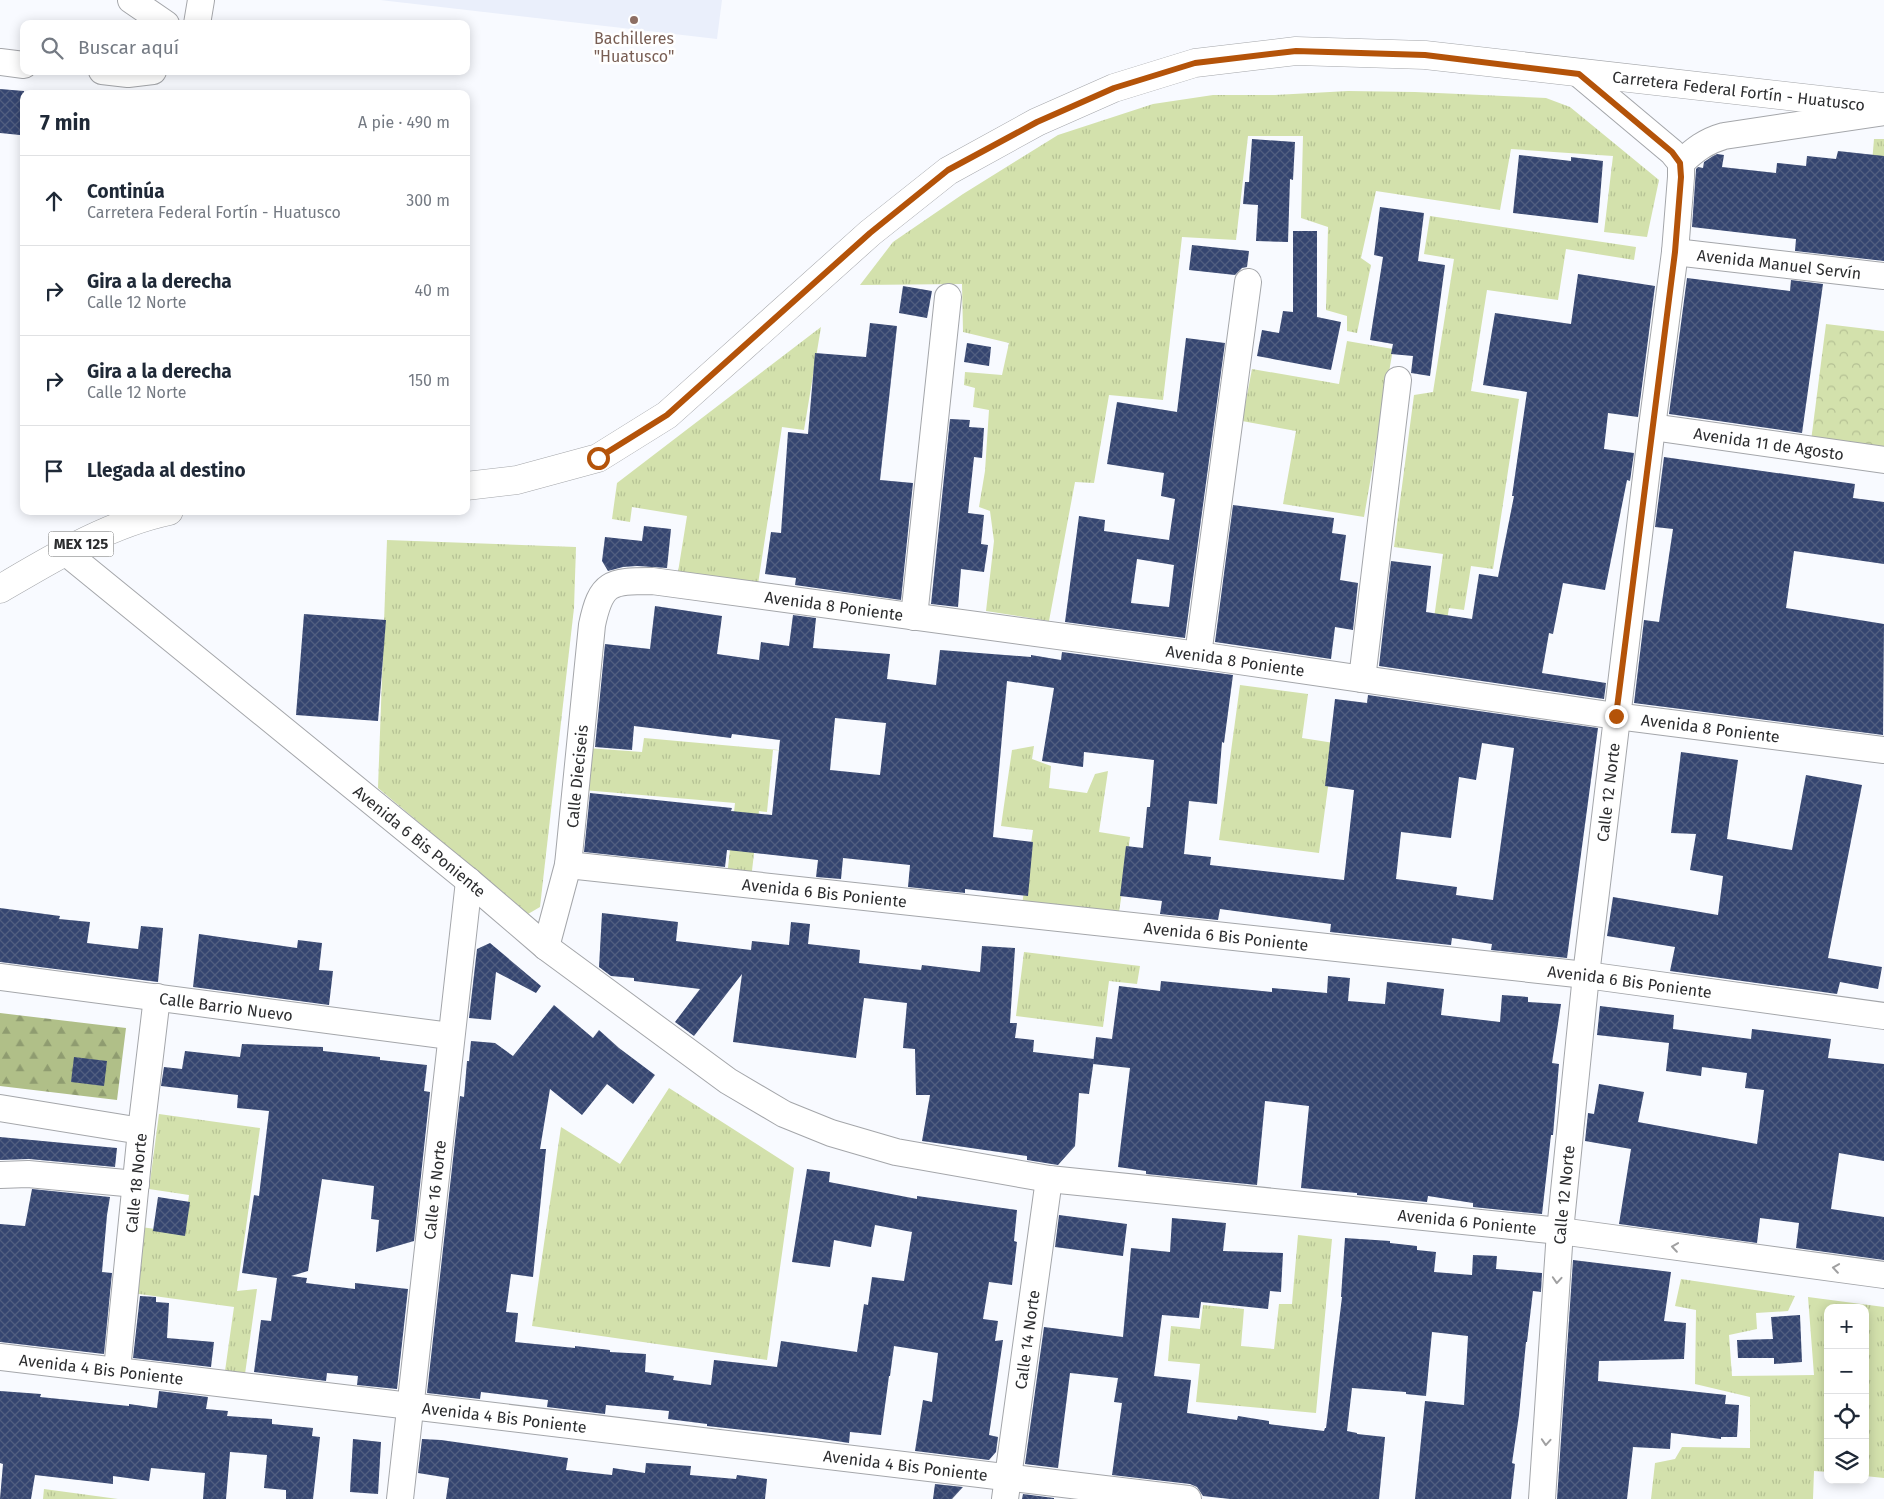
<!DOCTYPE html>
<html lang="es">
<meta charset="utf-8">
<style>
body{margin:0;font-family:"Fira Sans",sans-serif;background:#f2f2f3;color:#1f2937}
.controls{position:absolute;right:15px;bottom:15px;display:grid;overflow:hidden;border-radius:10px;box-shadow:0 2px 12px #0003}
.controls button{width:45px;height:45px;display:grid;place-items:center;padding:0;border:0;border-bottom:1px solid #e0e1e3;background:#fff;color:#1f2937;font:25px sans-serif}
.stop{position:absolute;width:15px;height:15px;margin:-11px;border:4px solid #b45309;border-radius:50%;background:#fff}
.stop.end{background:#b45309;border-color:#fff;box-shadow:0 1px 5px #0008}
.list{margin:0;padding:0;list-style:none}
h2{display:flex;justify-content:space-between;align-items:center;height:65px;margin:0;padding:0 20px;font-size:21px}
h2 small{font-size:16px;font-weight:400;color:#747a83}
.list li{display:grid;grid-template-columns:32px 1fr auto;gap:15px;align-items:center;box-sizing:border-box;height:90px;padding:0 20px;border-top:1px solid #e0e1e3}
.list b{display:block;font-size:19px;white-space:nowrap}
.list p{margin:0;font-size:16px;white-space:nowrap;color:#747a83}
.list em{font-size:16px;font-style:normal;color:#747a83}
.icon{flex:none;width:28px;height:28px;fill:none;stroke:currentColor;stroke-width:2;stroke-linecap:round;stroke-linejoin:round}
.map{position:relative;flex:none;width:1884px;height:1499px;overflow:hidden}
.search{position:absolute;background:#fff;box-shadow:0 2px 12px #0003;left:20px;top:20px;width:450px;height:55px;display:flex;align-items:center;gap:12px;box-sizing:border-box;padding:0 18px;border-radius:10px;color:#747a83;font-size:19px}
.panel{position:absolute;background:#fff;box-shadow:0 2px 12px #0003;left:20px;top:90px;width:450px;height:425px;border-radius:10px}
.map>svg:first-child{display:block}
</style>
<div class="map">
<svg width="1884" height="1499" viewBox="0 0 1884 1499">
<defs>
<pattern id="grass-tufts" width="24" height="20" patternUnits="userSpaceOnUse" patternTransform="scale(1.25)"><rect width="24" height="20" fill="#d3e1ac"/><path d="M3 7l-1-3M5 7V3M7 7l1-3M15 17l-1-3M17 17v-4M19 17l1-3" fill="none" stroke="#b5c194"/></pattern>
<pattern id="forest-firs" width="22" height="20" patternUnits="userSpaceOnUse" patternTransform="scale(1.25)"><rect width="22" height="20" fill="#b0bf88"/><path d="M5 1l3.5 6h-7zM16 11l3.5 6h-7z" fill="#8f9c70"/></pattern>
<pattern id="park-crowns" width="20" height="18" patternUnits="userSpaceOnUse" patternTransform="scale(1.25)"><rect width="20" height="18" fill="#d3e1ac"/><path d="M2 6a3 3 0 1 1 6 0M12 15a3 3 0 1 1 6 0" fill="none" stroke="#b5c194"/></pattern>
<pattern id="building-cross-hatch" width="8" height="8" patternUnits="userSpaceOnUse" patternTransform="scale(1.25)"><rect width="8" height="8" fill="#354570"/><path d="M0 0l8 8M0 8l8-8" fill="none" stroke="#515e80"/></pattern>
</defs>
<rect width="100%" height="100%" fill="#f8faff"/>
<polygon fill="#eaeffb" points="380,0 722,0 717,39"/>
<g fill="url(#grass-tufts)">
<polygon points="1348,91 1415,92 1546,98 1570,107 1659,180 1647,237 1604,232 1613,156 1511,149 1500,210 1376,191 1361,258 1371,265 1357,333 1347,331 1347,316 1326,310 1328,227 1301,218 1303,136 1248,136 1236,240 1182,237 1163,400 1109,395 1094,483 1075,482 1049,621 986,611 994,541 990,511 979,507 985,471 989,410 973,407 975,388 964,385 965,372 1002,375 1009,343 963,332 962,284 860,285 893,242 963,194 1058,135 1153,104 1213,95 1275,95"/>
<polygon points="1874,139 1884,139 1884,189 1870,187"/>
<polygon points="1430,216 1636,247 1634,260 1566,249 1558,300 1487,290 1471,391 1519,399 1493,569 1471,566 1464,610 1449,608 1439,668 1428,661 1443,554 1394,547 1414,395 1433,392 1454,259 1424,254"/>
<polygon points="821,327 804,430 782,427 758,584 678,572 687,516 632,507 630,522 612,519 617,483"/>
<polygon points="1347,341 1393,349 1364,517 1283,504 1296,431 1242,421 1252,369 1339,384"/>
<polygon points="387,540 576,547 574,608 540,907 528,914 378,788"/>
<polygon points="1240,685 1308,694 1302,738 1334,743 1319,853 1219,840"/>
<polygon points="644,738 790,751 773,750 767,812 759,811 751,879 727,877 735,803 583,790 587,748 642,752"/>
<polygon points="1034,746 1032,759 1051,766 1049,788 1087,793 1095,774 1108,771 1099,832 1130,837 1118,919 1022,905 1033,830 1001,826 1012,750"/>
<polygon points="1024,952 1140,966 1137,984 1109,981 1103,1027 1016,1016"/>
<polygon points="669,1088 794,1168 767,1360 532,1326 561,1127 620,1164"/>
<polygon points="159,1114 260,1128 237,1291 257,1289 245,1374 225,1371 234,1307 132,1293 141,1227 184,1233 189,1195 149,1189"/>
<polygon points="1298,1235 1332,1239 1316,1413 1196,1402 1200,1364 1168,1361 1171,1326 1200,1329 1203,1305 1244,1309 1241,1346 1274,1349 1279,1304 1292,1304"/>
<polygon points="1681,1279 1795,1296 1788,1311 1756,1313 1757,1329 1729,1335 1732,1376 1814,1375 1808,1297 1884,1307 1884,1478 1865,1476 1865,1308 1828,1308 1828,1472 1814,1471 1813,1499 1651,1499 1655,1463 1675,1459 1682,1447 1750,1448 1750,1397 1695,1384 1696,1310 1675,1306"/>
<polygon points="44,1489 118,1499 43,1499"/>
</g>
<polygon fill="url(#forest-firs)" points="0,1013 126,1028 117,1100 0,1086"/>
<polygon fill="url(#park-crowns)" points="1826,324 1884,331 1884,450 1811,441"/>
<g fill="url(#building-cross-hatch)" fill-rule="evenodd">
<polygon points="0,89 24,91 20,135 0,133"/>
<polygon points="1252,139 1295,142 1293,180 1290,179 1288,242 1256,241 1258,205 1243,204 1245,182 1249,182"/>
<polygon points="1838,151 1884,156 1884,261 1795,251 1796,239 1692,227 1696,169 1698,167 1703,168 1704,162 1713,156 1717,154 1724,155 1722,167 1776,173 1777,163 1806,166 1807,156 1836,159"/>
<polygon points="1519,155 1571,161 1571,157 1603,161 1598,223 1513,213"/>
<polygon points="1380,207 1424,213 1418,261 1445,265 1430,376 1411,373 1413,356 1391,354 1393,344 1370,340 1383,257 1374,255"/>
<polygon points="1293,231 1317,231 1317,317 1341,322 1331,370 1257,356 1262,330 1279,333 1283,311 1293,312"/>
<polygon points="1192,245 1249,251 1247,267 1242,268 1235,275 1189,270"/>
<polygon points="1578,274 1655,286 1638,417 1608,413 1604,449 1634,453 1630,481 1627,480 1605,590 1563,583 1553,634 1549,633 1542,673 1606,683 1604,699 1379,666 1391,561 1431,566 1426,612 1472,619 1479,574 1498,577 1514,496 1512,496 1527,392 1483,385 1495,313 1571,324"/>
<polygon points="1687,278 1790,291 1791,280 1823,284 1802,433 1669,414"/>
<polygon points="903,286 932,291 927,318 899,313"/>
<polygon points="870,323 897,326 880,480 913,483 901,600 795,585 796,578 765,574 771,532 781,533 788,432 808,434 815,353 866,357"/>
<path d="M1186 338 1225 343 1185 638 1065 622 1079 516 1105 520 1104 531 1169 540 1175 499 1161 496 1164 473 1107 464 1117 402 1177 412ZM1137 559 1174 565 1169 607 1131 603Z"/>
<polygon points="967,343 991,347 989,366 964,362"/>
<polygon points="950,419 970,420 969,427 984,428 982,458 974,457 968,513 984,515 981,544 988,545 984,572 961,569 958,607 931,604"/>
<polygon points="1664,457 1855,484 1853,498 1884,502 1884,564 1794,551 1786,608 1884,624 1883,735 1634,703 1644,620 1659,622 1673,529 1655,527"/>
<polygon points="1233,505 1334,518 1332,533 1346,535 1340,580 1358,583 1353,630 1335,627 1331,659 1215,642"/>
<polygon points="644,526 671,529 667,568 637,566 623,567 608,571 602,561 605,537 642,541"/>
<path d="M655 606 722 616 717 654 759 660 761 642 789 646 793 615 816 618 813 648 890 654 887 679 936 685 940 650 1031 657V655L1061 660 1062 652 1233 675 1224 743 1222 742 1217 804 1189 801 1184 854 1211 857 1210 865 1344 880 1354 790 1325 786 1335 699 1367 703 1368 695 1598 728 1567 958 1491 950 1492 944 1452 938 1451 945 1330 932 1331 924 1220 909 1218 920 1160 914 1162 901 1120 896 1126 846 1143 848 1147 807H1150L1154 760 1084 752 1083 767 1042 761 1054 688 1007 681 993 837 1033 842 1028 896 965 889V893L908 887 910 865 843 858 841 879 816 877 818 860 727 850 725 867 584 852 590 793 732 808 731 811 772 815 780 740 732 734 731 738 634 726 632 750 595 747 605 644 650 649ZM835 718 886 723 880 775 830 770ZM1482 743 1514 748 1493 900 1456 895 1457 887 1396 879 1401 832 1451 838 1459 777 1476 780Z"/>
<polygon points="304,614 386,620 378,721 296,715"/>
<polygon points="1681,752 1738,760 1727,839 1792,850 1806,775 1862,785 1828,958 1882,967 1878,989 1840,982 1837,994 1670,971 1675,947 1607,936 1613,897 1718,915 1723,876 1690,870 1696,834 1671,833"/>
<polygon points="0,908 60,916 59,919 90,922 87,943 138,949 141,926 163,928 158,982 0,962"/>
<polygon points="602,913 678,922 676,941 751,950 752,941 789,945 791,922 810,924 808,944 860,950 859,963 921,970 922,965 980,972 982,946 1015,948 1010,1023 1017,1023 1015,1038 1034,1040 1033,1052 1094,1059 1089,1094 1079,1093 1075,1146 1058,1165 1027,1160 1027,1156 922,1141 930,1095 916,1095 915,1049 903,1048 907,1003 864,998 856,1058 733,1042 742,974 694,1036 675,1022 700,989 634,981 634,978 611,976 599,967"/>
<polygon points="199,934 297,948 298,940 322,943 319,970 333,971 329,1005 193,987"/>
<polygon points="490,943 541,986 536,993 496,972 491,1020 469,1018 477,949"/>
<polygon points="1328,976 1350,978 1348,1001 1385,1004 1387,982 1444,989 1441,1015 1500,1022 1502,995 1528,997 1528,1002 1561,1004 1552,1063 1559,1064 1553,1135 1551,1135 1542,1214 1473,1207 1473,1203 1428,1196 1427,1202 1357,1195 1357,1193 1301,1188 1309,1106 1265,1101 1257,1185 1146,1174 1146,1171 1118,1167 1130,1068 1093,1064 1096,1037 1112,1039 1119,986 1160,991 1161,981 1272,992 1272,988 1327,993"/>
<polygon points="554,1005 593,1038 599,1030 619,1048 655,1075 633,1104 607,1084 582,1115 550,1089 540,1149 546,1149 533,1277 511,1274 506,1312 518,1313 515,1342 575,1348 575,1346 610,1350 610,1352 646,1354 645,1372 674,1376 673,1380 711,1385 714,1360 777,1367 781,1341 857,1352 864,1304 868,1305 872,1277 904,1281 912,1232 875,1225 871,1247 834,1240 830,1267 792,1262 807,1169 830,1172 829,1182 917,1199 917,1196 1017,1210 1014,1241 1017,1242 1012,1285 989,1282 983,1319 998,1321 995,1341 1003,1340 989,1435 998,1437 996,1452 989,1460 915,1451 923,1400 932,1402 938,1353 894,1346 890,1376 889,1376 881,1435 850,1432 849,1443 816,1438 707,1426 707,1424 668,1419 669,1411 606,1405 605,1414 547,1407 548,1400 481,1392 480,1399 427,1393 460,1096 464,1097 467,1061 469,1061 471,1041 495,1043 513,1056"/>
<polygon points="1600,1006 1674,1015 1673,1029 1751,1039 1752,1029 1831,1039 1828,1058 1884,1064 1884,1161 1839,1153 1831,1209 1884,1217 1884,1260 1796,1248 1799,1223 1760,1218 1757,1243 1619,1224 1631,1149 1585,1141 1588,1113 1594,1114 1599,1084 1644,1092 1638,1122 1757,1144 1764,1090 1745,1088 1747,1073 1702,1067 1701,1076 1666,1071 1669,1043 1597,1035"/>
<polygon points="242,1044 323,1047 323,1051 380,1057 380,1060 427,1065 424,1091 430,1092 414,1241 376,1252 379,1220 371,1219 374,1186 322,1179 308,1271 291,1276 307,1278 306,1283 355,1289 355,1283 408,1289 397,1389 357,1385 358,1376 327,1373 326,1381 254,1372 261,1320 271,1321 277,1278 242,1273 254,1195 259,1196 269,1111 237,1108 238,1095 161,1086 164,1067 182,1069 185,1051 240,1057"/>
<polygon points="74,1057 107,1061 104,1086 71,1082"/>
<polygon points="0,1137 117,1148 115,1167 29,1159 0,1160"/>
<polygon points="32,1189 110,1197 107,1215 102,1272 112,1273 104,1354 0,1342 0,1224 25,1226"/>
<polygon points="158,1197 190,1202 185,1236 153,1231"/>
<polygon points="1059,1215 1127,1224 1123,1256 1055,1247"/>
<polygon points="1172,1218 1226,1223 1223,1251 1283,1253 1281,1292 1270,1291 1268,1309 1201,1302 1199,1318 1162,1315 1154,1376 1191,1380 1187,1413 1237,1420 1238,1416 1269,1421 1269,1424 1324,1431 1325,1428 1326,1428 1342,1297 1341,1297 1345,1238 1390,1241 1390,1243 1417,1246 1417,1250 1436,1252 1434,1272 1472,1275 1473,1255 1497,1256 1496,1269 1542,1273 1541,1292 1533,1291 1527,1342 1526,1342 1519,1415 1512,1463 1515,1464 1511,1499 1415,1499 1425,1401 1464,1405 1468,1336 1432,1332 1426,1396 1406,1394 1406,1392 1352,1388 1347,1431 1357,1433 1357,1434 1385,1437 1379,1499 1230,1499 1203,1496 1197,1487 1190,1484 1112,1475 1122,1403 1114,1402 1118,1378 1070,1373 1058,1468 1025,1464 1044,1327 1123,1337 1131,1248 1170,1252"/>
<polygon points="1573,1260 1671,1272 1664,1321 1686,1323 1684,1359 1599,1361 1598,1381 1726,1395 1725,1404 1739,1405 1737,1437 1721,1437 1721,1439 1671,1433 1670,1449 1633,1447 1627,1499 1557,1499"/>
<polygon points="140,1296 156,1297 156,1302 169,1303 167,1338 214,1342 211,1367 133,1358"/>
<polygon points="1800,1315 1802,1362 1774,1364 1774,1358 1738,1358 1737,1340 1773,1339 1771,1317"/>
<polygon points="0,1391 41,1394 40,1397 129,1406 129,1404 157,1408 159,1391 208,1397 206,1409 228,1411 227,1416 272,1419 272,1424 313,1428 312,1436 320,1437 313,1499 286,1499 286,1490 264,1488 267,1455 230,1452 226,1499 203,1499 205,1473 151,1468 149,1481 113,1476 113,1484 35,1475 31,1499 0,1499 3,1464 0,1463"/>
<polygon points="353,1439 381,1442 378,1494 350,1492"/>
<polygon points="422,1439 441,1440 568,1458 566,1470 612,1475 613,1468 645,1473 646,1463 691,1466 690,1475 736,1479 737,1475 767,1479 765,1499 446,1499 449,1478 418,1473"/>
<polygon points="935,1484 963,1487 952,1499 933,1499"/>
<polygon points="1023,1494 1054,1498 1054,1499 1022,1499"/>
</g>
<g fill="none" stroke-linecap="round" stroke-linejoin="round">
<defs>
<g id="minor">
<polyline points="131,0 166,24"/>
<polyline points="197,24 201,0"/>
<polyline points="0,62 24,65"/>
<polyline points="102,71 128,74 153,71"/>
<path d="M1681 163C1694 150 1706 141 1724 136L1884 112"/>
<path id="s1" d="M1675 252 1884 276"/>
<path id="s2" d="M1652 427 1884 460"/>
<path id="s3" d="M64 551 469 881 546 947 728 1081 784 1114 831 1133 896 1152 1049 1179 1560 1231 1884 1275"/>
<polyline points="914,617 948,297"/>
<polyline points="1198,655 1248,282"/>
<polyline points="1362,679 1398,380"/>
<path id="s4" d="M568 865 1586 975 1884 1016"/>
<path id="s5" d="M546 947 568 865 592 625C601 582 610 581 652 581L1198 655 1616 716 1884 750"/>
<path id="s6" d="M0 977 450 1036"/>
<polyline points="0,1108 141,1131"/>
<polyline points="0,1175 28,1174 136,1184"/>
<path id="s7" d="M0 1357 1188 1499"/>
<path id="s8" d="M117 1370 141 1131 157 997"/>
<path id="s9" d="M400 1499 469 881"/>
<path id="s10" d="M1005 1499 1049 1179"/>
<path id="s11" d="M1542 1499 1560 1231 1586 975 1652 427 1675 252 1681 177V163L1672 152 1579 74"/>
</g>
<g id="major">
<path id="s12" d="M466 486 517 480 598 458 667 415 870 233 948 171 1037 122 1114 88 1195 63 1296 51 1425 55 1884 107"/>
<path d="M0 589C53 558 108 524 169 511"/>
</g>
</defs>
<use href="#minor" stroke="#a4a6aa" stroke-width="28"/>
<use href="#major" stroke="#a4a6aa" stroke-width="29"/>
<use href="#minor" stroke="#fff" stroke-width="26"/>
<use href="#major" stroke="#fff" stroke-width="28"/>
</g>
<defs><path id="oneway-chevron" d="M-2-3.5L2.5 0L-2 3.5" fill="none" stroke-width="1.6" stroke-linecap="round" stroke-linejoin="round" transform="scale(1.25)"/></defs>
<g stroke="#a0a0a1">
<use href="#oneway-chevron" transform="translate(1675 1247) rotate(-172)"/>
<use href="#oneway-chevron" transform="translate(1836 1268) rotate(-172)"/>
<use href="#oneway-chevron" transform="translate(1557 1280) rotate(94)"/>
<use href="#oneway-chevron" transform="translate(1546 1442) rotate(94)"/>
</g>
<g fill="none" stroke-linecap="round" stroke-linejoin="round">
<polyline stroke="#b45309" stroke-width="6" points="598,458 667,415 870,233 948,170 1037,122 1114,88 1195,63 1296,51 1425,55 1579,74 1672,152 1680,163 1681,177 1675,252 1616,716"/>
</g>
<circle fill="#8d6e63" stroke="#fff" stroke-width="2" cx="634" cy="20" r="5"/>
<g text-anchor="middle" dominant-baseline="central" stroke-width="5" stroke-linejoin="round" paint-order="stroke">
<rect fill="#fff" stroke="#6b6c6d" stroke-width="1" x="48.5" y="531.5" width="65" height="25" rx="4"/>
<g font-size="15" font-weight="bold" fill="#2c2d2f">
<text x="81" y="544">MEX 125</text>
</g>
<g font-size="16" fill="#785e54" stroke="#fff">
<text x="634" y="38">Bachilleres<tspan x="634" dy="18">"Huatusco"</tspan></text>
</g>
<g font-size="16" fill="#2c2d2f" stroke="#fff">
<text stroke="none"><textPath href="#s12" startOffset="1406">Carretera Federal Fortín - Huatusco</textPath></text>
<text stroke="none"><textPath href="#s1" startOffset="105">Avenida Manuel Servín</textPath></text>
<text stroke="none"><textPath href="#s2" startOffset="118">Avenida 11 de Agosto</textPath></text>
<text stroke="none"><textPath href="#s5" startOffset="596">Avenida 8 Poniente</textPath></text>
<text stroke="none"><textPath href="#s5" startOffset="1001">Avenida 8 Poniente</textPath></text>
<text stroke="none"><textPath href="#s5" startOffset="1481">Avenida 8 Poniente</textPath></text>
<text stroke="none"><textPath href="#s5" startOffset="174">Calle Dieciseis</textPath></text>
<text stroke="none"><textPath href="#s11" startOffset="710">Calle 12 Norte</textPath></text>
<text stroke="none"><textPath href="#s3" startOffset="459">Avenida 6 Bis Poniente</textPath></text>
<text stroke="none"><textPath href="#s4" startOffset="258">Avenida 6 Bis Poniente</textPath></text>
<text stroke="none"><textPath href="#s4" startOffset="662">Avenida 6 Bis Poniente</textPath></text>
<text stroke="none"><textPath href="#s4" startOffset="1068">Avenida 6 Bis Poniente</textPath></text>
<text stroke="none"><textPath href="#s6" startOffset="228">Calle Barrio Nuevo</textPath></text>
<text stroke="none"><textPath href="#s8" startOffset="188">Calle 18 Norte</textPath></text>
<text stroke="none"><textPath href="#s9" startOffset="311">Calle 16 Norte</textPath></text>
<text stroke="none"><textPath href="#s11" startOffset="305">Calle 12 Norte</textPath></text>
<text stroke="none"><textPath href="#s3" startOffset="1609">Avenida 6 Poniente</textPath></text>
<text stroke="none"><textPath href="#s10" startOffset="161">Calle 14 Norte</textPath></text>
<text stroke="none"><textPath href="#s7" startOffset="102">Avenida 4 Bis Poniente</textPath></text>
<text stroke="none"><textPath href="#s7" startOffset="508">Avenida 4 Bis Poniente</textPath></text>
<text stroke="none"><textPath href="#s7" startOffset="912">Avenida 4 Bis Poniente</textPath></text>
</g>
</g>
</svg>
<div class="controls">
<button>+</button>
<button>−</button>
<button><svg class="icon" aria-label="locate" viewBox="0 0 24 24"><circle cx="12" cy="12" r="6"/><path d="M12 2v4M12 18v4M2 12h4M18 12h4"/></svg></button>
<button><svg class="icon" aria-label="layers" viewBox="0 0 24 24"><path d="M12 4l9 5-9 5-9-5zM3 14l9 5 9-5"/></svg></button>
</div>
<div class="stop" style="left:598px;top:458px"></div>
<div class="stop end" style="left:1616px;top:716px"></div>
<div class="search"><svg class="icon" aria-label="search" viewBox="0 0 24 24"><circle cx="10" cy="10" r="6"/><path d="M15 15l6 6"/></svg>Buscar aquí</div>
<section class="panel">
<h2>7 min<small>A pie · 490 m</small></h2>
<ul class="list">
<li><svg class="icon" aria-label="ahead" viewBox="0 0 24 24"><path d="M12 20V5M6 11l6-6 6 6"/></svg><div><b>Continúa</b><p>Carretera Federal Fortín - Huatusco</p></div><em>300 m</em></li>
<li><svg class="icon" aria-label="right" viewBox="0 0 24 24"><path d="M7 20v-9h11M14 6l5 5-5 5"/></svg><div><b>Gira a la derecha</b><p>Calle 12 Norte</p></div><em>40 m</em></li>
<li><svg class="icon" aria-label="right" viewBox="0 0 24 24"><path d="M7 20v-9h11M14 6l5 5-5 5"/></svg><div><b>Gira a la derecha</b><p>Calle 12 Norte</p></div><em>150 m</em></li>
<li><svg class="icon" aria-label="arrive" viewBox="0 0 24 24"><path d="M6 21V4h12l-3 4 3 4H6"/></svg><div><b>Llegada al destino</b></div></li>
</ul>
</section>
</div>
